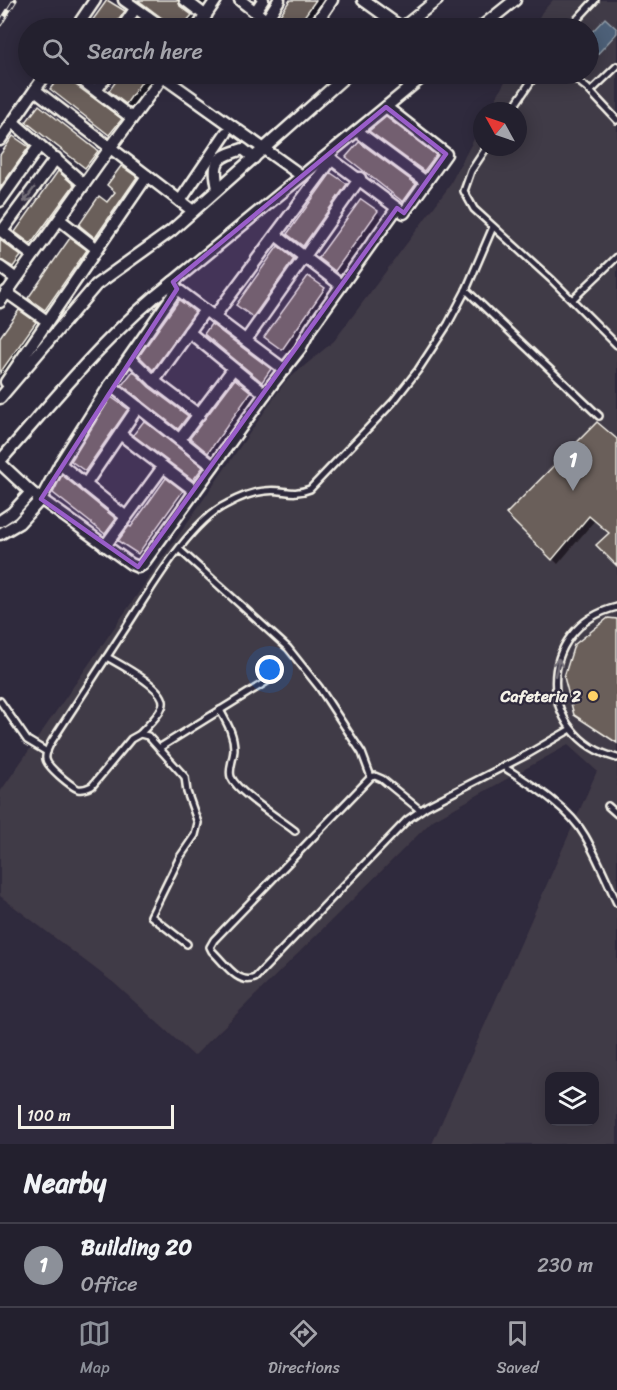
<!DOCTYPE html>
<style>
body{margin:0;font-family:Sriracha,sans-serif;background:#2f2d3a;color:#f1f3f6}
.controls{position:absolute;right:18px;bottom:18px;display:grid;overflow:hidden;border-radius:12px;box-shadow:0 3px 15px #0003}
.controls button{width:54px;height:54px;display:grid;place-items:center;padding:0;border:0;border-bottom:2px solid #403e4a;background:#23202e;color:#f1f3f6;font:30px sans-serif}
.compass{position:absolute;left:473px;top:102px;width:54px;height:54px;border-radius:50%;background:#23202e;box-shadow:0 3px 15px #0003;rotate:310deg}
.scale{position:absolute;left:18px;bottom:15px;width:156px;box-sizing:border-box;padding-left:6px;border:3px solid #f4f1e8;border-top:0;font-size:16px;line-height:21px;white-space:nowrap;color:#f4f1e8;-webkit-text-stroke:4px #2f2a3d;paint-order:stroke}
.you{position:absolute;left:270px;top:670px;width:21px;height:21px;margin:-15px;border:4px solid #fff;border-radius:50%;background:#1a73e8;box-shadow:0 0 0 9px #1a73e833}
.badge{display:grid;place-items:center;width:39px;height:39px;border-radius:50%;background:#8c9099;color:#fff;font-size:20px;font-weight:700}
.pin{position:absolute;translate:-50% -50px;filter:drop-shadow(0 2px 3px #0008)}
.pin::after{content:'';position:absolute;top:32px;width:21px;height:18px;background:inherit;clip-path:polygon(0 0,100% 0,50% 100%)}
.list{margin:0;padding:0;list-style:none}
h2{display:flex;justify-content:space-between;align-items:center;height:78px;margin:0;padding:0 24px;font-size:26px}
h2 small{font-size:20px;font-weight:400;color:#a3a3aa}
.list li{display:grid;grid-template-columns:39px 1fr auto;gap:18px;align-items:center;box-sizing:border-box;height:84px;padding:0 24px;border-top:2px solid #403e4a}
.list b{display:block;font-size:22px;white-space:nowrap}
.list p{margin:0;font-size:20px;white-space:nowrap;color:#a3a3aa}
.list em{font-size:20px;font-style:normal;color:#a3a3aa}
.icon{flex:none;width:33px;height:33px;fill:none;stroke:currentColor;stroke-width:2;stroke-linecap:round;stroke-linejoin:round}
.map{position:relative;flex:none;width:617px;height:1144px;overflow:hidden}
.search{position:absolute;background:#23202e;box-shadow:0 3px 15px #0003;left:18px;right:18px;top:18px;height:66px;display:flex;align-items:center;gap:15px;box-sizing:border-box;padding:0 21px;border-radius:33px;color:#a3a3aa;font-size:22px}
.sheet{height:162px;background:#23202e}
nav{display:flex;justify-content:space-around;align-items:center;box-sizing:border-box;height:84px;border-top:2px solid #403e4a;background:#23202e;font-size:16px;color:#a3a3aa}
nav a{display:grid;justify-items:center;gap:3px}
nav .on{color:#8c9099}
.map>svg:first-child{display:block}
</style>
<div class="map">
<svg width="617" height="1144" viewBox="0 0 617 1144">
<rect width="100%" height="100%" fill="#2f2a3d"/>
<filter id="ink" filterUnits="userSpaceOnUse"><feTurbulence type="fractalNoise" baseFrequency=".0167" numOctaves="2"/><feDisplacementMap in="SourceGraphic" scale="12" xChannelSelector="R" yChannelSelector="G"/><feConvolveMatrix kernelMatrix="1 2 1 2 8 2 1 2 1" color-interpolation-filters="sRGB"/></filter>
<g filter="url(#ink)">
<path fill="#413a46" fill-rule="evenodd" d="M553 0H617V1144H432L597 771 568 745 433 820 194 1056 114 983 0 896V792L285 382 334 341 448 188 482 124V147H518V111H489L509 74H588V28H533L542 12ZM550 1076H594V1122H550Z"/>
<polygon fill="#4d6178" stroke="#909ba5" stroke-width="1.5" points="605,18 617,29 617,33 591,61 589,58 589,35"/>
<g fill="#0007">
<polygon points="140,0 188,0 184,2 184,10 197,21 191,28 173,28 171,23"/>
<polygon points="197,0 214,0 208,8"/>
<polygon points="292,0 326,0 305,28 293,28 280,18"/>
<polygon points="108,1 129,18 122,28 88,28"/>
<polygon points="64,74 76,74 71,80 74,85 126,126 115,140 52,89"/>
<polygon points="123,74 157,74 132,108 111,91"/>
<polygon points="33,127 97,152 103,158 91,172"/>
<polygon points="377,136 435,157 440,162 431,176"/>
<polygon points="28,148 34,154 0,204 0,157"/>
<polygon points="354,163 415,185 420,190 409,206"/>
<polygon points="121,168 142,184 102,243 86,231 116,192"/>
<polygon points="58,174 79,192 37,249 23,238"/>
<polygon points="346,185 351,191 309,251 289,234"/>
<polygon points="377,212 383,218 342,276 326,264"/>
<polygon points="0,241 26,263 19,272 8,265 0,268"/>
<polygon points="86,252 91,257 51,315 30,298"/>
<polygon points="293,260 299,265 259,321 244,310"/>
<polygon points="0,278 10,287 0,301"/>
<polygon points="324,289 330,295 288,354 266,337"/>
<polygon points="19,312 41,329 0,387 0,340"/>
<polygon points="194,313 199,318 159,374 141,356"/>
<polygon points="212,326 276,376 268,386 211,340"/>
<polygon points="148,388 193,423 184,434 130,390"/>
<polygon points="250,393 256,399 214,457 198,444"/>
<polygon points="127,410 133,415 91,475 79,466"/>
<polygon points="144,423 207,474 199,485 141,440"/>
<polygon points="617,441 617,564 611,533 595,520 558,564 508,514"/>
<polygon points="182,492 187,498 144,559 120,541 131,530"/>
<polygon points="54,493 115,520 121,525 111,538"/>
</g>
<g fill="#6b5f5a" stroke="#f4f1e8" stroke-width="1.5">
<polygon points="107,0 125,11 113,28 87,28"/>
<polygon points="138,0 178,0 180,6 192,15 181,28 175,28"/>
<polygon points="290,0 316,0 296,28 293,28 278,18"/>
<polygon points="62,74 65,74 69,80 122,119 109,135 50,89"/>
<polygon points="121,74 147,74 126,104 109,91"/>
<polygon points="39,105 98,151 85,168 26,122"/>
<polygon points="386,117 436,155 424,171 369,131"/>
<polygon points="13,136 29,147 0,188 0,155"/>
<polygon points="359,142 416,184 403,202 346,157"/>
<polygon points="121,166 137,177 95,238 79,225 99,196 107,202 115,192 107,185"/>
<polygon points="58,171 74,185 31,244 15,232"/>
<polygon points="331,173 347,184 303,246 287,234"/>
<polygon points="361,199 378,211 335,271 318,258"/>
<polygon points="70,238 87,250 45,310 28,298"/>
<polygon points="0,240 21,256 13,267 0,260"/>
<polygon points="278,246 294,259 253,317 236,305"/>
<polygon points="308,276 325,288 282,350 264,337"/>
<polygon points="179,300 195,312 153,370 139,356"/>
<polygon points="19,310 36,322 0,373 0,337"/>
<polygon points="211,324 271,369 262,382 204,334"/>
<polygon points="133,371 149,387 188,416 178,429 122,385"/>
<polygon points="235,379 251,392 208,453 190,438"/>
<polygon points="111,397 128,409 85,471 71,461"/>
<polygon points="144,421 203,467 193,480 133,435"/>
<polygon points="597,422 617,439 617,566 596,545 609,533 589,516 552,560 506,514"/>
<polygon points="62,475 116,519 105,534 53,493"/>
<polygon points="166,478 183,491 138,554 118,541 129,526 131,527"/>
<polygon points="608,618 617,619 617,743 574,715 564,677 574,645"/>
</g>
<g fill="none" stroke-linecap="round" stroke-linejoin="round">
<defs>
<g id="lane">
<polyline points="569,28 595,0"/>
<polyline points="569,74 587,88 617,120"/>
<polyline points="591,91 617,66"/>
<polyline points="511,111 536,74"/>
<polyline points="487,147 471,171 464,191 474,209 552,280 617,345"/>
<polyline points="466,290 599,416"/>
<polyline points="572,300 617,257"/>
<polyline points="180,550 288,648 319,687 362,753 371,777"/>
<path d="M617 607C535 627 535 737 617 758"/>
<path d="M107 657C119 664 166 688 163 704 161 714 147 726 140 734"/>
<polyline points="0,701 27,740 47,752"/>
<path d="M220 710C227 723 234 734 234 749 234 758 228 769 231 777 238 793 280 819 295 831"/>
<polyline points="159,748 277,675"/>
<path d="M504 767C530 784 569 807 585 836 597 857 607 881 617 903"/>
<polyline points="608,806 617,814"/>
<path d="M420 810 382 779 375 776 371 777 214 940 210 947 212 951C223 961 238 986 255 978L407 820 427 806 528 754 571 729"/>
<path d="M187 944 151 916 180 857 195 835 198 823 187 792 185 777 148 736 140 734 131 739 92 786C88 788 83 790 78 789 71 786 47 767 46 759 45 753 49 746 52 741 77 703 102 664 127 626 150 591 189 522 227 504 238 498 253 492 265 491 284 488 290 497 310 489L393 402 418 370 448 324 466 290 493 227"/>
</g>
<g id="street">
<polyline points="124,0 164,28"/>
<polyline points="185,0 206,16"/>
<polyline points="240,0 276,28"/>
<polyline points="363,0 402,28"/>
<polyline points="255,12 263,0"/>
<polyline points="266,21 279,0"/>
<polyline points="76,28 95,0"/>
<polyline points="122,28 135,9"/>
<polyline points="140,28 148,17"/>
<polyline points="197,28 216,0"/>
<polyline points="313,28 332,0"/>
<polyline points="402,28 437,0"/>
<polyline points="480,28 515,0"/>
<polyline points="74,74 132,118"/>
<polyline points="163,77 302,176"/>
<polyline points="97,89 108,74"/>
<polyline points="35,90 193,211"/>
<polyline points="386,107 446,154 404,213 397,208"/>
<polyline points="13,122 84,184"/>
<polyline points="357,131 426,182"/>
<polyline points="0,140 46,74"/>
<path d="M218 188C212 160 217 157 243 149L254 158"/>
<polyline points="0,201 39,146"/>
<polyline points="180,201 226,133"/>
<polyline points="60,220 97,249"/>
<polyline points="0,230 32,255"/>
<polyline points="2,231 56,158"/>
<polyline points="277,236 341,285"/>
<polyline points="0,267 15,278"/>
<polyline points="177,289 173,282 426,74"/>
<polyline points="6,292 47,321"/>
<polyline points="0,302 110,148 165,74"/>
<polyline points="214,317 332,159"/>
<polyline points="189,332 265,394"/>
<polyline points="246,340 360,178"/>
<polyline points="130,358 154,381 199,415"/>
<polyline points="154,381 205,310"/>
<polyline points="6,382 147,176"/>
<polyline points="110,385 213,466"/>
<polyline points="0,398 96,285 171,231 348,74"/>
<polyline points="120,434 195,491"/>
<polyline points="180,439 233,369"/>
<path d="M0 461C55 399 107 333 173 282"/>
<polyline points="0,463 31,492 131,564 138,567 142,565 270,387 300,349 311,328 397,208 327,156"/>
<polyline points="60,464 126,517"/>
<polyline points="85,485 138,407"/>
<polyline points="0,521 12,513 31,492"/>
<polyline points="0,534 19,523 41,499 60,464 110,385 177,289 285,370"/>
<polyline points="105,546 163,467"/>
</g>
</defs>
<use href="#lane" stroke="#f4f1e8" stroke-width="10"/>
<use href="#street" stroke="#f4f1e8" stroke-width="15"/>
<use href="#lane" stroke="#2f2a3d" stroke-width="5"/>
<use href="#street" stroke="#2f2a3d" stroke-width="10"/>
<defs>
<polyline id="rail" points="0,24 15,0"/>
</defs>
<use href="#rail" stroke="#f4f1e8" stroke-width="5"/>
<use href="#rail" stroke="#2f2a3d" stroke-width="3" stroke-dasharray="9" stroke-linecap="butt"/>
</g>
<defs><path id="oneway-shaft" d="M-6 0H5M1.5-3L5.5 0L1.5 3" fill="none" stroke-width="1.6" stroke-linecap="round" stroke-linejoin="round" transform="scale(1.5)"/></defs>
<g stroke="#747079">
<use href="#oneway-shaft" transform="translate(29 195) rotate(126)"/>
<use href="#oneway-shaft" transform="translate(557 667) rotate(-78)"/>
</g>
</g>
<path fill="#995dc9" fill-opacity="0.2" stroke="#995dc9" stroke-width="4.5" stroke-linejoin="round" d="M386 107 446 154 404 213 397 208 138 567 41 499 177 289 173 282Z"/>
<circle fill="#ffd166" stroke="#2f2a3d" stroke-width="2" cx="593" cy="696" r="6"/>
<g text-anchor="middle" dominant-baseline="central" stroke-width="4.5" stroke-linejoin="round" paint-order="stroke">
<g font-size="16" font-weight="bold" fill="#f4f1e8" stroke="#2f2a3d" text-anchor="end">
<text x="581" y="696">Cafeteria 2</text>
</g>
</g>
</svg>
<div class="controls">
<button><svg class="icon" aria-label="layers" viewBox="0 0 24 24"><path d="M12 4l9 5-9 5-9-5zM3 14l9 5 9-5"/></svg></button>
</div>
<svg class="compass" viewBox="-18 -18 36 36"><path d="M0-13l5 13h-10z" fill="#e53935"/><path d="M0 13l5-13h-10z" fill="#a3a3aa"/></svg>
<div class="scale">100 m</div>
<div class="you"></div>
<div class="pin badge" style="left:573px;top:491px">1</div>
<div class="search"><svg class="icon" aria-label="search" viewBox="0 0 24 24"><circle cx="10" cy="10" r="6"/><path d="M15 15l6 6"/></svg>Search here</div>
</div>
<section class="sheet">
<h2>Nearby<small></small></h2>
<ul class="list">
<li><span class="badge">1</span><div><b>Building 20</b><p>Office</p></div><em>230 m</em></li>
</ul>
</section>
<nav>
<a class="on"><svg class="icon" aria-label="map" viewBox="0 0 24 24"><path d="M3 6l6-2 6 2 6-2v14l-6 2-6-2-6 2zM9 4v14M15 6v14"/></svg>Map</a>
<a><svg class="icon" aria-label="directions" viewBox="0 0 24 24"><path d="M12 3l9 9-9 9-9-9zM9 14v-3h6M13 9l2 2-2 2"/></svg>Directions</a>
<a><svg class="icon" aria-label="saved" viewBox="0 0 24 24"><path d="M7 4h10v16l-5-4-5 4z"/></svg>Saved</a>
</nav>
